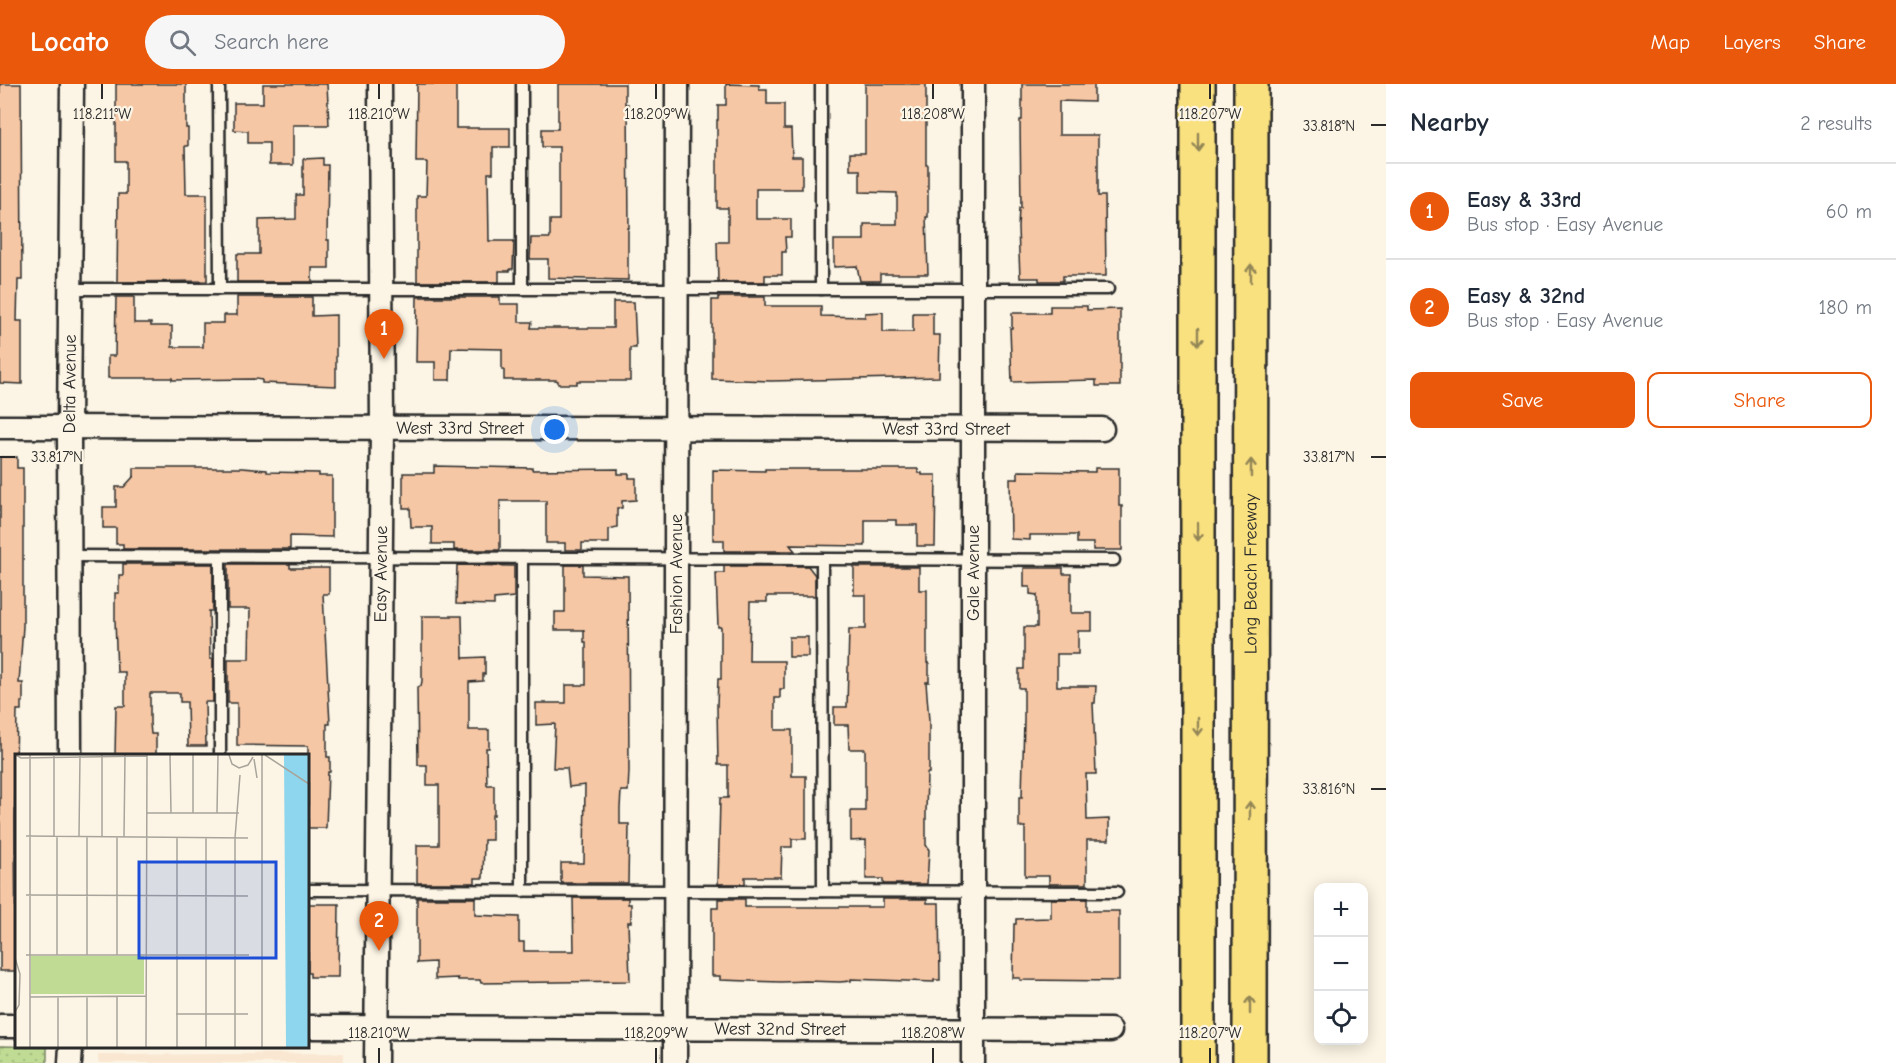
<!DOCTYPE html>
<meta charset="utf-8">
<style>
body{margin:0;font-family:"Comic Neue",sans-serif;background:#f6f6f7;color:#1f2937}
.controls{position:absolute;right:18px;bottom:18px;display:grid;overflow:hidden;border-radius:12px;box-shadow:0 3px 15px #0003}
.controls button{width:54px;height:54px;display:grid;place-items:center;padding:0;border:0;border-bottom:2px solid #e0e1e3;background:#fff;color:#1f2937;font:30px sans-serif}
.you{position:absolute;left:555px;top:346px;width:21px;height:21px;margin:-15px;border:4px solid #fff;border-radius:50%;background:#1a73e8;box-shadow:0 0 0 9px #1a73e833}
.badge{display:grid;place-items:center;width:39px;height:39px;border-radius:50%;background:#ea580c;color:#fff;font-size:20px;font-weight:700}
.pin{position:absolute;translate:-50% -50px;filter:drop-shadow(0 2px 3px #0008)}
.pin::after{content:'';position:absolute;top:32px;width:21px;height:18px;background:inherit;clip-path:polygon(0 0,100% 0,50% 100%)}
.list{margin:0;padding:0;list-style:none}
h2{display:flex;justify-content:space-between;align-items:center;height:78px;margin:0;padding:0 24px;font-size:26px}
h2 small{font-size:20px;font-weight:400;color:#747a83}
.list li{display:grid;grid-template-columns:39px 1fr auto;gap:18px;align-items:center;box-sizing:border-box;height:96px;padding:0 24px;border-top:2px solid #e0e1e3}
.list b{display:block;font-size:22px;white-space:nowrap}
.list p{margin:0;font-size:20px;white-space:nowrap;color:#747a83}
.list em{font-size:20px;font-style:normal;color:#747a83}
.actions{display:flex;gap:12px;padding:18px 24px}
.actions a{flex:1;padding:14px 0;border:2px solid #ea580c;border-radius:12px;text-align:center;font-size:21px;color:#ea580c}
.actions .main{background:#ea580c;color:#fff}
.icon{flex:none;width:33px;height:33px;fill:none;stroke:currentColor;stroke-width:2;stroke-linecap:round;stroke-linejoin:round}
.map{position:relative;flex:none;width:1386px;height:979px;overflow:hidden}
header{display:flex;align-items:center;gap:36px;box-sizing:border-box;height:84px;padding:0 30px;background:#ea580c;color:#fff}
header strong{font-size:28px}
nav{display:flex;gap:33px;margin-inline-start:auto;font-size:21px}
.search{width:420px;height:54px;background:#f6f6f7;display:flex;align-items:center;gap:15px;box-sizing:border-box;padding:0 21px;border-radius:33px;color:#747a83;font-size:22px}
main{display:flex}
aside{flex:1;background:#fff}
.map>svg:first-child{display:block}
</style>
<header>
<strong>Locato</strong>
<div class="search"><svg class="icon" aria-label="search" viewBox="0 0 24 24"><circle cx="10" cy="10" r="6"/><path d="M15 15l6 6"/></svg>Search here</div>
<nav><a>Map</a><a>Layers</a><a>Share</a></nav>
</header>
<main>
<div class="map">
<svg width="1386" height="979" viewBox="0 0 1386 979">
<defs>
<pattern id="grass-dots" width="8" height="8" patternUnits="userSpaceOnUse" patternTransform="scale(1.5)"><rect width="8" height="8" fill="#c0dc94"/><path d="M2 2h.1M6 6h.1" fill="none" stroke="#a5bd80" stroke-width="1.8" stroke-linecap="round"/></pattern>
</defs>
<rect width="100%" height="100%" fill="#fcf5e5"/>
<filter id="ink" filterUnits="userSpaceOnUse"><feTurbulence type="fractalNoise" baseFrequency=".0167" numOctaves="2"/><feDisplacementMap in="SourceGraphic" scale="12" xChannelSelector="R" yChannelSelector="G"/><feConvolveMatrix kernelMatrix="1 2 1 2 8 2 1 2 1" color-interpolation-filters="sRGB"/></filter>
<g filter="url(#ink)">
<polygon fill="#fae7d2" points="344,969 344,979 98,979 98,971"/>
<polygon fill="url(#grass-dots)" stroke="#768460" stroke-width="1.5" points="0,962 47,963 47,979 0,979"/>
<g fill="#f5c7a5" stroke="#2b2b2b" stroke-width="1.5">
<polygon points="0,0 21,0 22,196 18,196 17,237 22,237 22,300 0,299"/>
<polygon points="116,0 186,0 186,44 188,44 188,62 185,62 186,110 207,110 207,197 117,198 118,110 126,110 126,77 116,77"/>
<polygon points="263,0 327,0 329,41 293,41 293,81 269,81 269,59 248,59 248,47 234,46 234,19 263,19"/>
<polygon points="417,0 456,0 456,44 510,44 510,63 493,63 493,89 488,89 489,157 514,157 513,185 510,185 510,187 499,187 499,198 417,198 417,112 426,112 427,78 416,78"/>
<polygon points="558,0 625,0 625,20 628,20 629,144 628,144 628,196 548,194 548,175 530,175 531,154 550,154 550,136 559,136 559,63 542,63 542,45 558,45"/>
<polygon points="726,0 759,1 759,5 767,5 767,20 784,20 784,45 791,45 792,73 802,73 802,105 756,105 756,135 791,135 791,153 785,153 786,168 782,168 782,191 765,191 765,198 718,198 717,158 728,158 728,124 717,124 717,36 718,36 718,21 726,21"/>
<polygon points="865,0 926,0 926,81 928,81 928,133 926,133 928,190 880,190 880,197 860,197 857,182 834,183 834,156 864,156 864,140 897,140 897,109 860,108 860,86 850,86 850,69 865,69"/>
<polygon points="1022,0 1094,0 1094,18 1059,17 1059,51 1098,51 1098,112 1105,112 1106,192 1063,192 1063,197 1039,197 1039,194 1020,194 1018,144 1019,124 1021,124 1020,36 1022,36"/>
<polygon points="323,74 323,81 328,81 327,156 329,156 329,184 312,184 312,198 237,198 237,170 259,170 259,136 296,135 296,111 303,111 303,75"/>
<polygon points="116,213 134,213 134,239 151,239 151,242 172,242 172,263 203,263 203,239 224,239 224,231 237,231 237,213 312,213 312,232 336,231 336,302 262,299 262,296 256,295 172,296 172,294 108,294 108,272 115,272"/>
<polygon points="417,213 500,213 500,220 519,220 519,238 532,238 531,244 613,244 613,218 634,218 636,264 630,264 630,297 577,297 577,300 558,300 558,297 556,296 504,296 504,286 502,286 502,265 451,264 450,296 435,296 435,278 416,278"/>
<polygon points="718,213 765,213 765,222 821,222 821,232 865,233 865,229 883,228 883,248 913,248 913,229 933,229 933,251 940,251 939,293 771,297 712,295 712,216 718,216"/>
<polygon points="1050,222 1087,222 1087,226 1120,225 1120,302 1096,302 1096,296 1012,298 1010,244 1012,244 1012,229 1050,229"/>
<polygon points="0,373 17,373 17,384 23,384 23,542 19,599 23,599 23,618 21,618 21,626 17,626 15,736 16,887 0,887"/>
<polygon points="434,382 532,384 532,386 618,385 618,390 629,390 629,394 636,394 636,416 622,417 622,424 617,424 617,443 609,445 609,459 582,459 582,466 565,466 565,459 546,459 546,417 500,417 500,466 454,466 454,460 432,460 432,443 411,443 410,424 403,424 403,389 434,389"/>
<polygon points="134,384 242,384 267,386 267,388 319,389 319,392 332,392 332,453 290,452 290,465 123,465 123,460 116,460 116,444 103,444 103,423 116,423 116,403 124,403 134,392"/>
<polygon points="1095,384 1119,384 1119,422 1122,422 1122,466 1093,466 1093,459 1077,459 1077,451 1030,451 1030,456 1011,455 1010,395 1018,395 1018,387 1095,388"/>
<polygon points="765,385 918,385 918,389 922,389 922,391 936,391 935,462 917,462 917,441 896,441 896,436 865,436 865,462 790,461 795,467 724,467 724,456 713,456 713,386 765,387"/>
<polygon points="123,480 213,480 213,527 209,527 210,575 213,575 213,618 205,618 206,662 188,662 187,618 180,618 180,609 150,609 150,639 151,650 156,650 156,672 115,672 116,622 125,622 125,588 117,588 115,536 115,509 119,509 119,491 123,491"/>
<polygon points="228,480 290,480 290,484 329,484 329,510 323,510 330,640 327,640 327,673 330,673 330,688 328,688 326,744 308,744 308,662 237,661 237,619 228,619 228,575 249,575 250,525 228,525"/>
<polygon points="457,481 514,482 514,513 494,515 494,521 456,520"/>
<polygon points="565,481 583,481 583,491 628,492 629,687 628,707 621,707 620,724 620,740 629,740 628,799 562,799 561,797 561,779 584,779 585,701 569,703 567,684 553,684 555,640 536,641 536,619 566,619 566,601 586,601 586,558 584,558 584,546 555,546 555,528 565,528"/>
<polygon points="724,482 808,482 815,491 815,512 767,512 767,518 750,518 749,577 784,577 784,605 780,605 780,614 775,614 775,646 792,646 792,692 806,692 806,755 792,755 792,763 782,763 781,793 745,793 745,800 718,800 720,714 728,714 728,681 718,681 717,622 718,595 721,595 721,543 718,543 716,489 724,489"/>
<polygon points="854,483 919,483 919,506 927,506 927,579 929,579 929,598 926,598 929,637 929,689 927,689 926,729 926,761 929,766 927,800 883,800 883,795 866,795 866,756 851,757 851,727 865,727 865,665 849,665 848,641 834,641 834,623 847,623 849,545 866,545 866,511 854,511"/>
<polygon points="1024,484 1063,484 1063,490 1071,490 1071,529 1092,529 1092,547 1078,547 1078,570 1057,570 1057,602 1096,602 1095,619 1093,619 1096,690 1086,690 1087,736 1109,735 1109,756 1087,756 1087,800 1049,800 1049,792 1025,792 1025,743 1019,743 1019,713 1022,713 1024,636 1024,604 1019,604 1019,585 1024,585 1024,543 1037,543 1037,511 1030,510 1030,503 1024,503"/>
<polygon points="422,532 462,532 463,574 485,573 485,590 483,590 483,597 469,598 469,646 489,646 489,664 486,664 487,701 494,701 494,731 492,731 492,756 484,756 483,794 475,794 475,799 417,799 417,761 439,761 439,701 427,701 427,681 418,681 417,603 421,602 422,597"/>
<rect x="789" y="553" width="19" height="20"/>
<polygon points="417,814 475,814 475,831 519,833 519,858 524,858 524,867 574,867 573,814 628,814 628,820 631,820 631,838 628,838 630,897 481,899 480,896 458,896 458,894 435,895 435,878 417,879"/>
<polygon points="718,815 745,815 745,823 883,823 883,815 927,815 927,819 939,819 940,896 934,896 934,898 851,895 851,897 840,898 806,897 781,898 720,896 720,892 712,892 712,824 718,824"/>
<polygon points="1051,815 1087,815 1087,827 1119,827 1119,897 1020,896 1020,894 1013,894 1014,840 1016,840 1016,835 1051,834"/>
<polygon points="308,820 339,820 338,893 310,893 310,889 308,889"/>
</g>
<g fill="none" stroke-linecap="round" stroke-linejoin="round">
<defs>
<g id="service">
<polyline points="219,0 220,205"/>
<polyline points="522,0 522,205"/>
<polyline points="821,0 821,205"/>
<polyline points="70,205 1108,205"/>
<polyline points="69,472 1114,476"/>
<polyline points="220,473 220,672"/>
<polyline points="522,474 522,807"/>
<polyline points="822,475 823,807"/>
<polyline points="308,806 1117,808"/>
</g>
<g id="minor">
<polyline points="973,0 973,979"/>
<path id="s1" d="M0 343 1102 345"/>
<path id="s2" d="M70 672 69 344 72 0"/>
<polyline points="0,942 16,942"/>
<path id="s3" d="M308 943 1110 946"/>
<polyline points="70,979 71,962"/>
<path id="s4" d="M376 979 382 344 380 0"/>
<path id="s5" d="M675 979 677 0"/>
</g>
<g id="motorway">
<polyline points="1198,0 1198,979"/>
<path id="s6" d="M1250 979 1251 0"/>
</g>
</defs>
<use href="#service" stroke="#2b2b2b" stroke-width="15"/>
<use href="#minor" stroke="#2b2b2b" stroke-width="27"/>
<use href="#motorway" stroke="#2b2b2b" stroke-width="38"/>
<use href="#service" stroke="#fcf5e5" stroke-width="10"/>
<use href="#minor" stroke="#fcf5e5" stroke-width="22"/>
<use href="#motorway" stroke="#fae180" stroke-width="33"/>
</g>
<defs><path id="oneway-shaft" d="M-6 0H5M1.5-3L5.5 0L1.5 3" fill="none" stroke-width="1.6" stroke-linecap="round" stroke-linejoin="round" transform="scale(1.5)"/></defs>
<g stroke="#928656">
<use href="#oneway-shaft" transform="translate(1198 58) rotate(90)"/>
<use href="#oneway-shaft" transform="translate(1251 189) rotate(-90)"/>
<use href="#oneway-shaft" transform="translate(1198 253) rotate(90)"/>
<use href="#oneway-shaft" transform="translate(1251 384) rotate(-90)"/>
<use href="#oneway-shaft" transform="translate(1198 448) rotate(90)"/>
<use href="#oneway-shaft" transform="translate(1198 643) rotate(90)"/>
<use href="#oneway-shaft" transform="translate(1250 726) rotate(-90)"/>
<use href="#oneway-shaft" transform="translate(1250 921) rotate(-90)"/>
</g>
</g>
<path fill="none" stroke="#2b2b2b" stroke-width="2" d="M102 0V15M379 0V15M656 0V15M933 0V15M1210 0V15M1371 41H1386M0 373H15M1371 373H1386M1371 705H1386M379 964V979M656 964V979M933 964V979M1210 964V979"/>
<g text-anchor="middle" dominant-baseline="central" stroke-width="4.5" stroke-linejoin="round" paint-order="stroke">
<g font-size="18" fill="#2b2b2b" stroke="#fcf5e5">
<text stroke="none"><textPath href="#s2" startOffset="372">Delta Avenue</textPath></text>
<text stroke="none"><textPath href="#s1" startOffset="460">West 33rd Street</textPath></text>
<text stroke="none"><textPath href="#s1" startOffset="946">West 33rd Street</textPath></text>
<text transform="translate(973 489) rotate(-90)">Gale Avenue</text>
<text stroke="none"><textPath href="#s4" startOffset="489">Easy Avenue</textPath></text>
<text stroke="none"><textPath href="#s5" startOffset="489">Fashion Avenue</textPath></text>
<text stroke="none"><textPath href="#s6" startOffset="489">Long Beach Freeway</textPath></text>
<text stroke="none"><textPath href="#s3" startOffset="472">West 32nd Street</textPath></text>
</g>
</g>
<g transform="translate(15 670)">
<rect width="294" height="294" fill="#fcf5e5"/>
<path d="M16 202H129V240H16Z" fill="#c0dc94"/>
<path d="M99 208H116L115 213 110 223 97 227Z" fill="#c0dc94"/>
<path d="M269 1H294V293H271Z" fill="#8dd6ee"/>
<path fill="none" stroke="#a8a49b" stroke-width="1.5" d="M1 1 6 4 132 2M15 1V293M155 1 156 59M178 1V59M214 1 217 10 224 14 233 11 238 3M247 1V293M250 1 294 30M239 5 242 24M132 59H224M202 59 203 1M11 82 233 84M39 82V2M64 82 65 2M72 82V201M87 83V1M109 83 110 1M11 141 233 142M11 201H234M42 201V82M102 201V83M0 204 5 220 4 251 0 258M15 243 131 242M72 243V293M161 260H233M43 293V243M102 293V243M131 293 132 1M162 293V83M191 293V83M220 293V84L225 21"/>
<path fill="#1d4ed8" fill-opacity="0.15" stroke="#1d4ed8" stroke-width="3" d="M124 108H261V204H124Z"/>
<rect width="294" height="294" fill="none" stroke="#2b2b2b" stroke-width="3"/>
</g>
<g font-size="15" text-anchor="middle" fill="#2b2b2b" stroke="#fcf5e5" stroke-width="4.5" stroke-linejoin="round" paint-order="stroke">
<text x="102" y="35">118.211°W</text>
<text x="379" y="35">118.210°W</text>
<text x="656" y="35">118.209°W</text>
<text x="933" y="35">118.208°W</text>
<text x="1210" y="35">118.207°W</text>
<text x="1329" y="47">33.818°N</text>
<text x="57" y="378">33.817°N</text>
<text x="1329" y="378">33.817°N</text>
<text x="1329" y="710">33.816°N</text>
<text x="379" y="954">118.210°W</text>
<text x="656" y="954">118.209°W</text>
<text x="933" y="954">118.208°W</text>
<text x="1210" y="954">118.207°W</text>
</g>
</svg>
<div class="controls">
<button>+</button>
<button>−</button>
<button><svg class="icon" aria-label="locate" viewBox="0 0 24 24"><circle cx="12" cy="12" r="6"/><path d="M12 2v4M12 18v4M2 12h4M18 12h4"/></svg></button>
</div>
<div class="you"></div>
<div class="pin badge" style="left:384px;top:275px">1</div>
<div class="pin badge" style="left:379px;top:867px">2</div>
</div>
<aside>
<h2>Nearby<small>2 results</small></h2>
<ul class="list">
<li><span class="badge">1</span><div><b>Easy &amp; 33rd</b><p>Bus stop · Easy Avenue</p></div><em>60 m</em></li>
<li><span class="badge">2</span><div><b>Easy &amp; 32nd</b><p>Bus stop · Easy Avenue</p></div><em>180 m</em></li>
</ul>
<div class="actions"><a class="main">Save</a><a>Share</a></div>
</aside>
</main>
